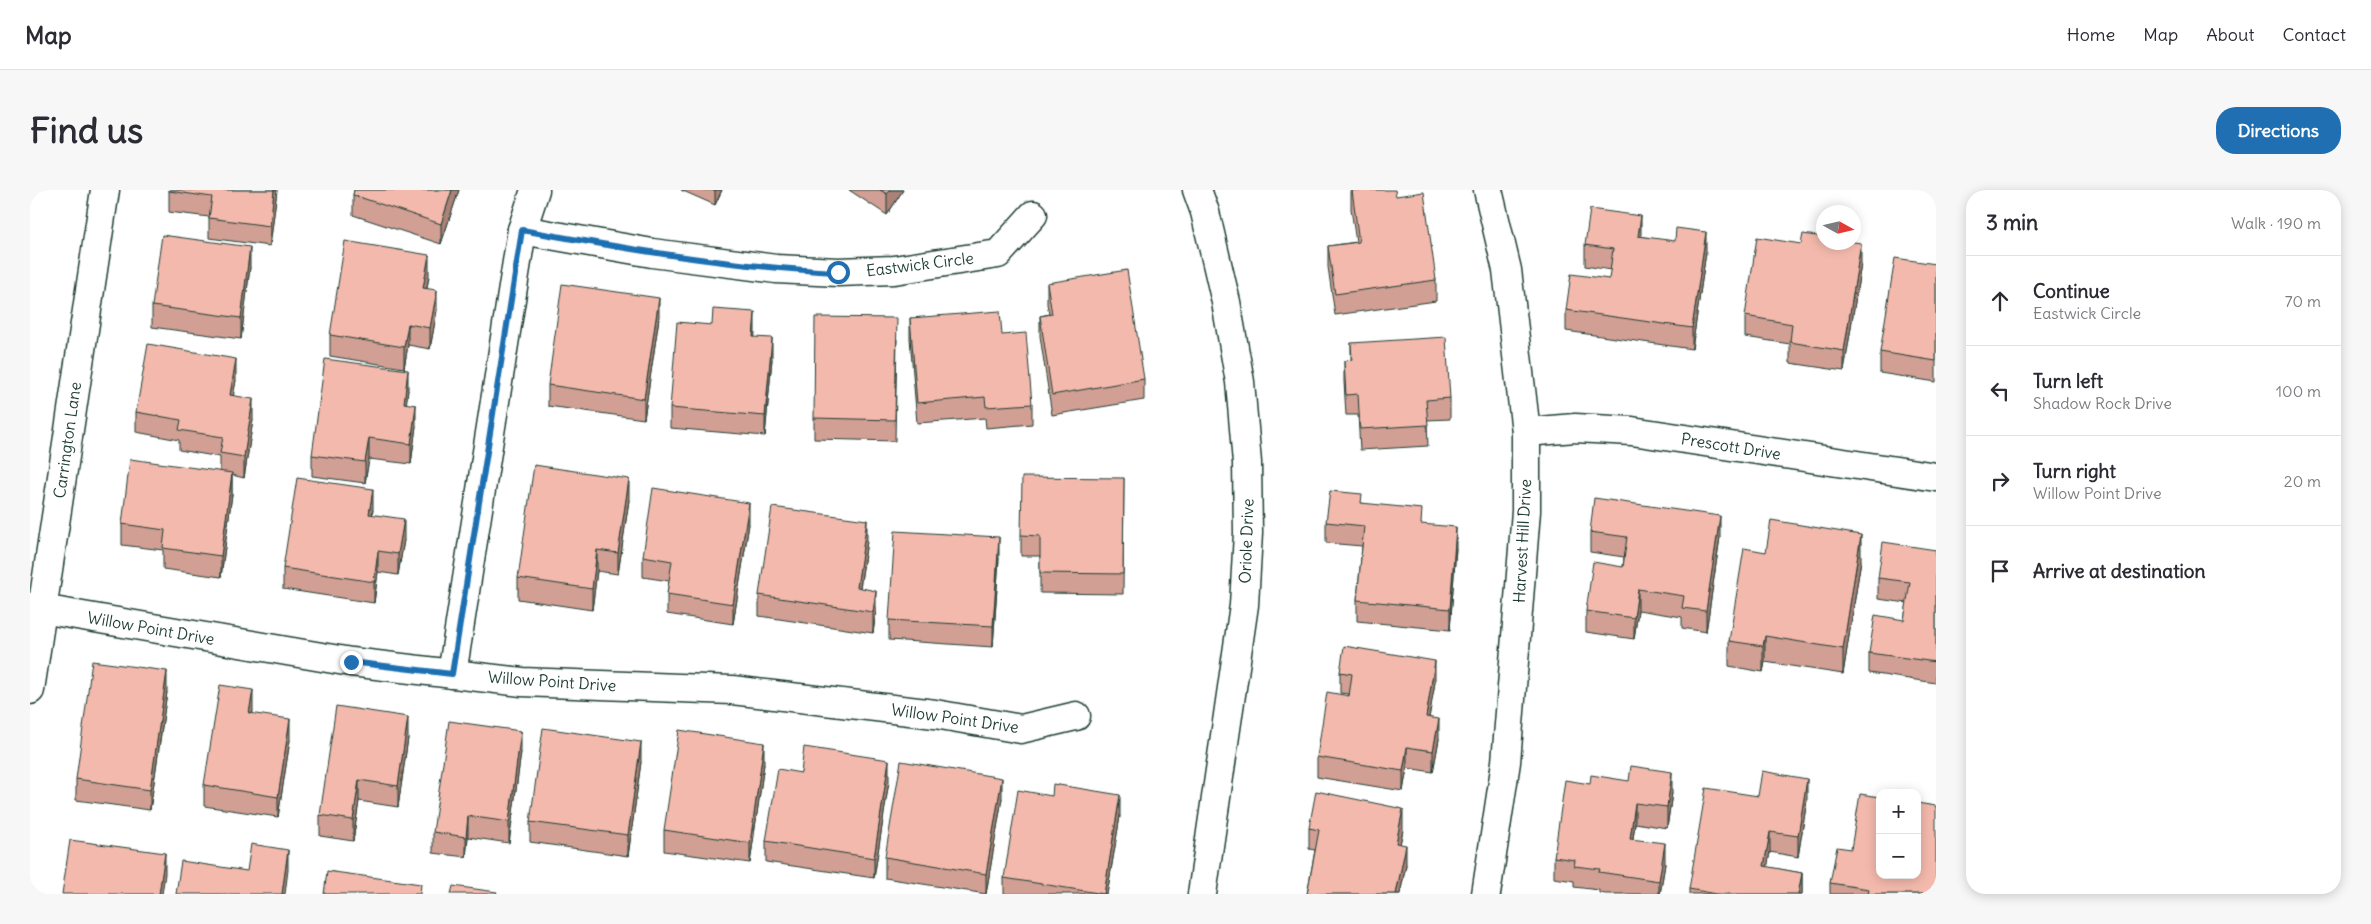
<!DOCTYPE html>
<meta charset="utf-8">
<style>
body{margin:0;font-family:Delius,sans-serif;background:#f7f7f7;color:#2b2b33}
.controls{position:absolute;right:15px;bottom:15px;display:grid;overflow:hidden;border-radius:10px;box-shadow:0 2px 12px #0003}
.controls button{width:45px;height:45px;display:grid;place-items:center;padding:0;border:0;border-bottom:1px solid #e1e1e2;background:#fff;color:#2b2b33;font:25px sans-serif}
.compass{position:absolute;left:1786px;top:15px;width:45px;height:45px;border-radius:50%;background:#fff;box-shadow:0 2px 12px #0003;rotate:98deg}
.stop{position:absolute;width:15px;height:15px;margin:-11px;border:4px solid #1f6fb2;border-radius:50%;background:#fff}
.stop.end{background:#1f6fb2;border-color:#fff;box-shadow:0 1px 5px #0008}
.list{margin:0;padding:0;list-style:none}
h2{display:flex;justify-content:space-between;align-items:center;height:65px;margin:0;padding:0 20px;font-size:21px}
h2 small{font-size:16px;font-weight:400;color:#7c7c81}
.list li{display:grid;grid-template-columns:32px 1fr auto;gap:15px;align-items:center;box-sizing:border-box;height:90px;padding:0 20px;border-top:1px solid #e1e1e2}
.list b{display:block;font-size:19px;white-space:nowrap}
.list p{margin:0;font-size:16px;white-space:nowrap;color:#7c7c81}
.list em{font-size:16px;font-style:normal;color:#7c7c81}
.icon{flex:none;width:28px;height:28px;fill:none;stroke:currentColor;stroke-width:2;stroke-linecap:round;stroke-linejoin:round}
.map{position:relative;flex:none;width:1906px;height:704px;overflow:hidden;border-radius:20px}
header{display:flex;align-items:center;gap:30px;box-sizing:border-box;height:70px;padding:0 25px;background:#fff;border-bottom:1px solid #e1e1e2}
header strong{font-size:24px}
nav{display:flex;gap:28px;margin-inline-start:auto;font-size:18px}
.intro{display:flex;align-items:center;justify-content:space-between;box-sizing:border-box;height:120px;padding:0 30px}
h1{margin:0;font-size:35px}
.button{padding:12px 22px;border-radius:20px;background:#1f6fb2;color:#fff;font-size:18px;font-weight:700}
main{display:flex;gap:30px;padding:0 30px}
aside{flex:1;background:#fff;border-radius:20px;box-shadow:0 2px 12px #0003}
.map>svg:first-child{display:block}
</style>
<header>
<strong>Map</strong>
<nav><a>Home</a><a>Map</a><a>About</a><a>Contact</a></nav>
</header>
<div class="intro"><h1>Find us</h1><a class="button">Directions</a></div>
<main>
<div class="map">
<svg width="1906" height="704" viewBox="0 0 1906 704">
<rect width="100%" height="100%" fill="#fff"/>
<filter id="ink" filterUnits="userSpaceOnUse"><feTurbulence type="fractalNoise" baseFrequency=".02" numOctaves="2"/><feDisplacementMap in="SourceGraphic" scale="10" xChannelSelector="R" yChannelSelector="G"/><feConvolveMatrix kernelMatrix="1 2 1 2 8 2 1 2 1" color-interpolation-filters="sRGB"/></filter>
<g filter="url(#ink)">
<g fill="none" stroke-linecap="round" stroke-linejoin="round">
<defs>
<g id="minor">
<polyline points="1167,0 1175,22 1196,112 1210,192 1217,273 1218,343 1214,415 1172,704"/>
<polyline points="492,40 622,63 746,79 808,82 864,80 968,64 1003,25"/>
<polyline points="1496,242 1545,238 1602,241 1906,287"/>
<polyline points="0,417 321,472 492,492 702,500 905,524 991,539 1046,526"/>
<polyline points="422,484 492,40 505,0"/>
<polyline points="0,500 75,0"/>
<polyline points="1456,704 1476,572 1496,321 1496,242 1477,80 1458,0"/>
</g>
</defs>
<use href="#minor" stroke="#1f3d34" stroke-width="31"/>
<use href="#minor" stroke="#fff" stroke-width="28"/>
</g>
<g fill="#d19f94" stroke="#1f3d34">
<polygon points="139,0 247,0 240,56 179,48 179,27 139,22"/>
<polygon points="324,0 429,0 411,54 323,25 323,5"/>
<polygon points="651,0 692,0 685,15"/>
<polygon points="819,0 873,0 857,25"/>
<polygon points="1321,0 1366,6 1406,90 1406,111 1305,125 1298,77 1298,56 1326,52 1321,19"/>
<polygon points="1611,46 1676,62 1662,159 1536,141 1536,120 1579,89 1581,80 1555,76 1555,55"/>
<polygon points="1831,74 1814,181 1760,173 1760,154 1715,147 1715,126"/>
<polygon points="1906,74 1906,192 1850,183 1850,162"/>
<polygon points="220,77 211,149 122,137 122,116"/>
<polygon points="399,86 397,98 407,120 400,159 378,155 374,178 300,166 300,145"/>
<polygon points="1017,93 1114,189 1114,210 1022,225 1010,146 1010,126 1019,124 1017,114"/>
<polygon points="629,128 614,229 518,216 518,195"/>
<polygon points="880,128 972,145 1002,214 1002,234 956,238 955,228 887,233 880,148"/>
<polygon points="724,147 742,169 735,246 640,238 640,218"/>
<polygon points="867,149 865,251 784,249 784,228"/>
<polygon points="1321,153 1420,208 1420,229 1397,230 1398,256 1330,260 1328,225 1316,225 1314,192 1314,171 1321,171"/>
<polygon points="206,190 203,206 223,230 214,288 202,285 202,304 191,387 133,379 133,360 92,355 92,334 190,281 190,267 149,260 149,250 106,242 106,222"/>
<polygon points="378,200 376,214 386,236 381,274 339,269 335,293 282,286 282,265"/>
<polygon points="1094,288 1093,404 1010,403 1010,366 991,366 991,345"/>
<polygon points="599,310 588,384 567,381 562,420 488,409 488,388"/>
<polygon points="1332,313 1392,334 1426,358 1420,440 1327,431 1327,410 1332,356 1296,353 1296,332"/>
<polygon points="343,320 342,325 374,350 368,385 348,382 344,413 253,399 253,378"/>
<polygon points="719,334 703,434 637,424 637,404 639,391 613,387 613,366"/>
<polygon points="1560,342 1690,347 1676,442 1652,438 1652,427 1608,420 1604,449 1556,442 1556,421 1593,377 1594,367 1560,362"/>
<polygon points="837,351 830,398 846,421 843,443 729,426 729,405"/>
<polygon points="1906,360 1906,493 1839,483 1839,463 1874,430 1877,413 1848,409 1848,388"/>
<polygon points="1736,362 1831,370 1813,484 1735,472 1733,482 1699,476 1699,451"/>
<polygon points="969,368 963,457 859,450 859,430"/>
<polygon points="1310,482 1405,492 1399,527 1409,549 1403,582 1377,578 1373,601 1287,587 1287,567 1319,504 1310,503"/>
<polygon points="137,502 120,620 46,610 46,589"/>
<polygon points="223,521 222,523 260,550 248,627 174,616 174,595"/>
<polygon points="378,548 368,617 329,611 323,651 290,646 290,625"/>
<polygon points="491,562 479,653 438,647 436,667 403,663 403,642"/>
<polygon points="611,572 598,666 500,652 500,632"/>
<polygon points="734,574 720,673 634,661 634,640"/>
<polygon points="771,583 859,591 844,688 736,672 736,651"/>
<polygon points="1560,594 1642,603 1637,638 1605,633 1603,649 1635,674 1630,704 1576,704 1569,703 1569,700 1544,697 1544,691 1524,688 1524,667"/>
<polygon points="1022,606 1090,626 1077,704 974,704 974,688"/>
<polygon points="1728,606 1777,610 1768,667 1740,662 1737,677 1772,683 1772,704 1659,704 1659,699"/>
<polygon points="972,608 956,704 855,688 855,667"/>
<polygon points="1279,638 1373,640 1370,654 1376,675 1370,704 1277,704 1285,660 1279,659"/>
<polygon points="1821,659 1906,704 1800,704 1800,693"/>
</g>
<g fill="#aa8278" stroke="#1f3d34">
<polygon points="244,0 247,0 240,56 240,36"/>
<polygon points="422,0 429,0 411,54 411,34"/>
<polygon points="685,0 692,0 685,15"/>
<polygon points="860,0 873,0 857,25 857,4"/>
<polygon points="1611,26 1611,47 1608,46"/>
<polygon points="1676,42 1676,62 1662,159 1662,138"/>
<polygon points="1831,53 1831,74 1814,181 1814,161"/>
<polygon points="220,57 220,77 211,149 211,128"/>
<polygon points="399,65 399,86 393,118 393,98"/>
<polygon points="407,100 407,120 400,159 400,138"/>
<polygon points="629,108 629,128 614,229 614,209"/>
<polygon points="725,122 725,143 723,167 723,147"/>
<polygon points="378,134 378,155 374,178 374,157"/>
<polygon points="742,148 742,169 735,246 735,226"/>
<polygon points="206,169 206,190 200,226 200,205"/>
<polygon points="378,180 378,200 374,234 374,213"/>
<polygon points="223,209 223,230 214,288 214,267"/>
<polygon points="386,215 386,236 381,274 381,254"/>
<polygon points="339,248 339,269 335,293 335,272"/>
<polygon points="202,283 202,304 191,387 191,366"/>
<polygon points="599,289 599,310 588,384 588,363"/>
<polygon points="343,299 343,320 339,345 339,324"/>
<polygon points="719,313 719,334 703,434 703,414"/>
<polygon points="1690,326 1690,347 1676,442 1676,421"/>
<polygon points="374,329 374,350 368,385 368,364"/>
<polygon points="837,330 837,351 827,418 827,397"/>
<polygon points="1426,337 1426,358 1420,440 1420,419"/>
<polygon points="1831,345 1831,370 1813,484 1813,459"/>
<polygon points="969,347 969,368 963,457 963,436"/>
<polygon points="567,360 567,381 562,420 562,399"/>
<polygon points="348,361 348,382 344,413 344,392"/>
<polygon points="1608,399 1608,420 1604,449 1604,428"/>
<polygon points="846,401 846,421 843,443 843,422"/>
<polygon points="1735,446 1735,472 1733,482 1733,456"/>
<polygon points="1405,471 1405,492 1396,547 1396,527"/>
<polygon points="137,481 137,502 120,620 120,600"/>
<polygon points="223,500 223,521 219,543 219,523"/>
<polygon points="378,527 378,548 368,617 368,596"/>
<polygon points="260,529 260,550 248,627 248,607"/>
<polygon points="1409,529 1409,549 1403,582 1403,561"/>
<polygon points="491,541 491,562 479,653 479,632"/>
<polygon points="611,552 611,572 598,666 598,645"/>
<polygon points="734,553 734,574 720,673 720,653"/>
<polygon points="1377,557 1377,578 1373,601 1373,581"/>
<polygon points="859,570 859,591 844,688 844,668"/>
<polygon points="1642,582 1642,603 1637,638 1637,617"/>
<polygon points="972,588 972,608 956,704 956,684"/>
<polygon points="1777,589 1777,610 1768,667 1768,646"/>
<polygon points="329,590 329,611 323,651 323,630"/>
<polygon points="1090,605 1090,626 1077,704 1074,704"/>
<polygon points="1605,613 1605,633 1600,669 1600,649"/>
<polygon points="1373,619 1373,640 1366,674 1366,653"/>
<polygon points="438,626 438,647 436,667 436,647"/>
<polygon points="1740,642 1740,662 1734,697 1734,676"/>
<polygon points="1635,653 1635,674 1630,704 1629,704 1629,691"/>
<polygon points="1376,655 1376,675 1370,704 1366,704"/>
<polygon points="258,660 258,680 255,704 252,704"/>
<polygon points="135,663 135,684 132,704 129,704"/>
<polygon points="1772,683 1772,704 1768,704"/>
</g>
<g fill="#f3b9ac" stroke="#1f3d34">
<polygon points="139,0 244,0 240,36 179,28 182,7 139,1"/>
<polygon points="324,0 422,0 411,34 323,5"/>
<polygon points="850,0 860,0 857,4"/>
<polygon points="1322,0 1365,0 1366,6 1394,2 1406,90 1305,104 1298,56 1329,52"/>
<polygon points="1560,19 1611,26 1608,46 1645,51 1646,38 1676,42 1662,138 1536,120 1541,84 1579,89 1583,59 1555,55"/>
<polygon points="1773,44 1794,47 1794,52 1824,52 1831,53 1814,161 1760,152 1762,134 1715,126 1727,47 1771,54"/>
<polygon points="132,45 220,57 211,128 122,116"/>
<polygon points="315,51 399,65 393,98 407,100 400,138 378,134 374,157 300,145"/>
<polygon points="1865,68 1906,74 1906,171 1850,162"/>
<polygon points="1097,80 1114,189 1022,205 1010,126 1022,124 1017,93"/>
<polygon points="532,94 629,108 614,209 518,195"/>
<polygon points="683,119 725,122 723,147 742,148 735,226 640,218 647,132 682,135"/>
<polygon points="970,121 972,145 996,143 1002,214 956,217 955,207 887,213 880,128"/>
<polygon points="785,127 867,128 865,230 784,228"/>
<polygon points="1416,147 1420,208 1396,210 1398,235 1330,239 1328,204 1316,205 1314,171 1322,170 1321,153"/>
<polygon points="118,154 206,169 200,205 223,209 214,267 190,263 193,247 149,240 151,230 106,222"/>
<polygon points="295,169 378,180 374,213 386,215 381,254 339,248 335,272 282,265"/>
<polygon points="100,269 202,283 191,366 133,358 135,340 92,334"/>
<polygon points="504,275 599,289 588,363 567,360 562,399 488,388"/>
<polygon points="992,287 1094,288 1093,384 1010,383 1010,346 991,345"/>
<polygon points="267,288 343,299 339,324 374,329 368,364 348,361 344,392 253,378"/>
<polygon points="623,298 719,313 703,414 637,404 642,371 613,366"/>
<polygon points="1300,301 1332,304 1331,313 1392,319 1391,334 1426,337 1420,419 1327,410 1334,336 1296,332"/>
<polygon points="1564,308 1690,326 1676,421 1652,418 1654,406 1608,399 1604,428 1556,421 1563,372 1593,377 1597,347 1560,342"/>
<polygon points="742,317 837,330 827,397 846,401 843,422 729,405"/>
<polygon points="1741,330 1831,345 1813,459 1735,446 1733,456 1699,451 1714,358 1736,362"/>
<polygon points="865,341 969,347 963,436 859,430"/>
<polygon points="1853,352 1906,360 1906,472 1839,463 1845,425 1874,430 1880,392 1848,388"/>
<polygon points="1314,456 1405,471 1396,527 1409,529 1403,561 1377,557 1373,581 1287,567 1297,502 1319,506 1322,484 1310,482"/>
<polygon points="62,471 137,481 120,600 46,589"/>
<polygon points="190,495 223,500 219,523 260,529 248,607 174,595"/>
<polygon points="306,516 378,527 368,596 329,590 323,630 290,625"/>
<polygon points="419,531 491,541 479,632 438,626 436,647 403,642"/>
<polygon points="513,538 611,552 598,645 500,632"/>
<polygon points="649,540 734,553 720,653 634,640"/>
<polygon points="774,557 859,570 844,668 736,651 748,579 771,583"/>
<polygon points="871,571 972,588 956,684 855,667"/>
<polygon points="1601,576 1642,582 1637,617 1605,613 1600,649 1635,653 1629,691 1569,682 1570,679 1544,676 1545,670 1524,667 1535,590 1560,594 1561,585 1599,591"/>
<polygon points="1732,581 1777,589 1768,646 1740,642 1734,676 1772,683 1768,704 1687,704 1659,699 1676,598 1728,606"/>
<polygon points="1023,594 1090,605 1074,704 974,688 988,600 1022,606"/>
<polygon points="1286,601 1373,619 1366,653 1376,655 1366,704 1277,704 1289,640 1279,638"/>
<polygon points="1830,604 1850,607 1850,685 1887,685 1887,613 1906,616 1906,704 1838,704 1839,699 1800,693 1807,657 1821,659"/>
<polygon points="40,650 135,663 129,704 32,704"/>
<polygon points="221,654 258,660 252,704 146,704 151,671 217,681"/>
<polygon points="297,681 391,694 390,704 294,704"/>
<polygon points="423,696 467,702 466,704 421,704"/>
</g>
</g>
<g fill="none" stroke-linecap="round" stroke-linejoin="round" filter="url(#ink)">
<path stroke="#1f6fb2" stroke-width="6" d="M321 472 422 484 492 40C597 59 701 77 808 82"/>
</g>
<g text-anchor="middle" dominant-baseline="central" stroke-width="4" stroke-linejoin="round" paint-order="stroke">
<g font-size="16" fill="#1f3d34" stroke="#fff">
<text transform="translate(890 74) rotate(-7)">Eastwick Circle</text>
<text transform="translate(37 250) rotate(-82)">Carrington Lane</text>
<text transform="translate(1701 256) rotate(9)">Prescott Drive</text>
<text transform="translate(1216 351) rotate(-88)">Oriole Drive</text>
<text transform="translate(1492 351) rotate(-87)">Harvest Hill Drive</text>
<text transform="translate(121 438) rotate(10)">Willow Point Drive</text>
<text transform="translate(522 491) rotate(4)">Willow Point Drive</text>
<text transform="translate(925 528) rotate(8)">Willow Point Drive</text>
</g>
</g>
</svg>
<div class="controls">
<button>+</button>
<button>−</button>
</div>
<svg class="compass" viewBox="-18 -18 36 36"><path d="M0-13l5 13h-10z" fill="#e53935"/><path d="M0 13l5-13h-10z" fill="#7c7c81"/></svg>
<div class="stop" style="left:808px;top:82px"></div>
<div class="stop end" style="left:321px;top:472px"></div>
</div>
<aside>
<h2>3 min<small>Walk · 190 m</small></h2>
<ul class="list">
<li><svg class="icon" aria-label="ahead" viewBox="0 0 24 24"><path d="M12 20V5M6 11l6-6 6 6"/></svg><div><b>Continue</b><p>Eastwick Circle</p></div><em>70 m</em></li>
<li><svg class="icon" aria-label="left" viewBox="0 0 24 24"><path d="M17 20v-9H6M10 6l-5 5 5 5"/></svg><div><b>Turn left</b><p>Shadow Rock Drive</p></div><em>100 m</em></li>
<li><svg class="icon" aria-label="right" viewBox="0 0 24 24"><path d="M7 20v-9h11M14 6l5 5-5 5"/></svg><div><b>Turn right</b><p>Willow Point Drive</p></div><em>20 m</em></li>
<li><svg class="icon" aria-label="arrive" viewBox="0 0 24 24"><path d="M6 21V4h12l-3 4 3 4H6"/></svg><div><b>Arrive at destination</b></div></li>
</ul>
</aside>
</main>
